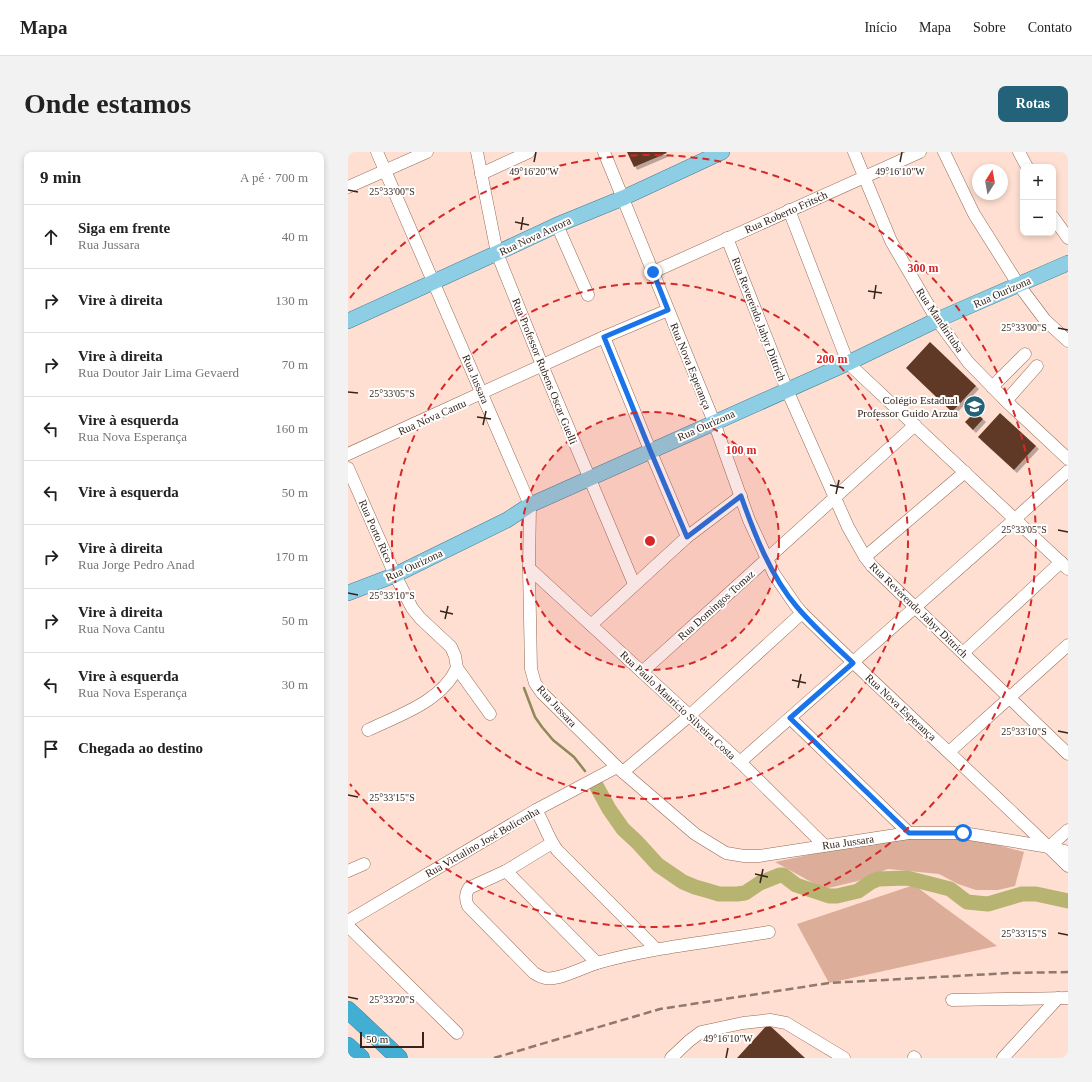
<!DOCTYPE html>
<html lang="pt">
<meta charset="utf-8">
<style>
body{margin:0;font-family:Georgia,serif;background:#f2f2f2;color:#222}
.controls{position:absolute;right:12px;top:12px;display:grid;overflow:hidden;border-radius:8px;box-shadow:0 2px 6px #0003}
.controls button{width:36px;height:36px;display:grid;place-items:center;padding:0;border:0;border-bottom:1px solid #e0e0e0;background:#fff;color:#222;font:20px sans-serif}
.compass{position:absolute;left:624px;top:12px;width:36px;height:36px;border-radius:50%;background:#fff;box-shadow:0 2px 6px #0003;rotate:11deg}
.scale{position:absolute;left:12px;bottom:10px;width:64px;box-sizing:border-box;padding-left:4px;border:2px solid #36241b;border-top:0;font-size:11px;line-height:14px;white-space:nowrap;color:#36241b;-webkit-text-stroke:3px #fff;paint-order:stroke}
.stop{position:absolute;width:12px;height:12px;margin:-9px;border:3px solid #1a73e8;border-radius:50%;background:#fff}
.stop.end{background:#1a73e8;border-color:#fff;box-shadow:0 1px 4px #0008}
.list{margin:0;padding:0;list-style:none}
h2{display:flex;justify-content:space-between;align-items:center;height:52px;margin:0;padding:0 16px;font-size:17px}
h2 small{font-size:13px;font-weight:400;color:#767676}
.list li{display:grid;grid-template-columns:26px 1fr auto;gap:12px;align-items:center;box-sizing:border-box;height:64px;padding:0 16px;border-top:1px solid #e0e0e0}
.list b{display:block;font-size:15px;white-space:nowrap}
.list p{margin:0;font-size:13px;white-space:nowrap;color:#767676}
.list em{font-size:13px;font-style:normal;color:#767676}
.icon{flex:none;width:22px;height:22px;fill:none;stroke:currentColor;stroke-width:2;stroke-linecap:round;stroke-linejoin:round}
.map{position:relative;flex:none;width:720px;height:906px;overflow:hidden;border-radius:8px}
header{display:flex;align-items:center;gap:24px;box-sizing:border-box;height:56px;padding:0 20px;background:#fff;border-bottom:1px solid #e0e0e0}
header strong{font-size:19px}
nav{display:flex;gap:22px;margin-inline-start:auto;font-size:14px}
.intro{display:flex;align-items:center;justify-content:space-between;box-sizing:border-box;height:96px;padding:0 24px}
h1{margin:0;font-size:28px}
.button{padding:10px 18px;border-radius:8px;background:#236278;color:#fff;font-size:14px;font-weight:700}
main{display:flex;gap:24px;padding:0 24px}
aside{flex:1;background:#fff;border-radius:8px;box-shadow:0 2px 6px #0003}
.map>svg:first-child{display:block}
</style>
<header>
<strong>Mapa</strong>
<nav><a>Início</a><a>Mapa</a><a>Sobre</a><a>Contato</a></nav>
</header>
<div class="intro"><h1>Onde estamos</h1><a class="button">Rotas</a></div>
<main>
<aside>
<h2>9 min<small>A pé · 700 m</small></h2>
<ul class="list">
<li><svg class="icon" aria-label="ahead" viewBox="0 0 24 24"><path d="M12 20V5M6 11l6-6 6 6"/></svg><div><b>Siga em frente</b><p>Rua Jussara</p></div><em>40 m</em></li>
<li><svg class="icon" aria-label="right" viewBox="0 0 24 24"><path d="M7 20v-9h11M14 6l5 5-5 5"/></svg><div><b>Vire à direita</b></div><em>130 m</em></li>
<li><svg class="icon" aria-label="right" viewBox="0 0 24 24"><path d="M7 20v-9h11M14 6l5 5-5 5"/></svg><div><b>Vire à direita</b><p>Rua Doutor Jair Lima Gevaerd</p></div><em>70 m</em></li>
<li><svg class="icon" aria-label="left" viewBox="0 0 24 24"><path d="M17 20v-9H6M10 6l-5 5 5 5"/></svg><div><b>Vire à esquerda</b><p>Rua Nova Esperança</p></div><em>160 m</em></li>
<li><svg class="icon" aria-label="left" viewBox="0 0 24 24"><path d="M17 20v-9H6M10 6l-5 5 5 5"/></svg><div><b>Vire à esquerda</b></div><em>50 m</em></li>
<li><svg class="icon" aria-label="right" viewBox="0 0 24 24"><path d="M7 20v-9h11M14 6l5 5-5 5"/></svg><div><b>Vire à direita</b><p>Rua Jorge Pedro Anad</p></div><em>170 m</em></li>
<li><svg class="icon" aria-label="right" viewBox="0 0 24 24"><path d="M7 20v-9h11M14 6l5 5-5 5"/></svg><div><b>Vire à direita</b><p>Rua Nova Cantu</p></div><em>50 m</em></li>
<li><svg class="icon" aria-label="left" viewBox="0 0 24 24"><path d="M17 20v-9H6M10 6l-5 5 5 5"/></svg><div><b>Vire à esquerda</b><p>Rua Nova Esperança</p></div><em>30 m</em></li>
<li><svg class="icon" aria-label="arrive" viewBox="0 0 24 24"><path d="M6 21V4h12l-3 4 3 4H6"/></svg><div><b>Chegada ao destino</b></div></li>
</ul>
</aside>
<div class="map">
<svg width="720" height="906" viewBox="0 0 720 906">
<defs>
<filter id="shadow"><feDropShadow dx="3" dy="3" stdDeviation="0" flood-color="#0004"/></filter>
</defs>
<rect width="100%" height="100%" fill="#fedfd1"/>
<g fill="#dcae9a">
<polygon points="571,686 624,686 676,700 667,734 650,738 628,738 610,732 591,722 540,717 510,729 476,737 427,710 518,691"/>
<polygon points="566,733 649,794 481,831 449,772"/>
</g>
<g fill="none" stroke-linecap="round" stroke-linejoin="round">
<polyline stroke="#908857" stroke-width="2.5" points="176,536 187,565 194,575 205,588 226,605 237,619"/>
<polyline stroke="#b7b371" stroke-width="15" points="249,635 261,657 275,677 289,690 310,713 335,730 347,735 361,739 371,742 389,742 397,741 412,731 432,723 435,723 448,733 481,744 489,744 510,739 523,730 530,727 559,726 602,737 619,750 640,752 674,742 688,742 720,749"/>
</g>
<g fill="#603825" filter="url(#shadow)">
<polygon points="279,0 318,0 319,1 286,15"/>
<polygon points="582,190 628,234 604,260 558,216"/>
<polygon points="627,260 635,267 625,278 617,270"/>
<polygon points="652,261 688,294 666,318 630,285"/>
<polygon points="420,872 457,906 389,906"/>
</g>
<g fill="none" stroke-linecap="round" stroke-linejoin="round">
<defs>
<g id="minor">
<polyline points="29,0 182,353 181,416 183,517 187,531 194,541 269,615 347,682 378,701 396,704 411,704 561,681 615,681 701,695 720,700"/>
<polyline points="129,0 149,101 194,213 286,432"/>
<path d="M256 0 366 270 401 368 426 422 448 454 454 461C542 547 633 629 720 714"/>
<polyline points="506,0 543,89 589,168 620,210 658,249 720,307"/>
<polyline points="596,0 626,62 670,132 697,168 720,189"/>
<polyline points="671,0 679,15"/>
<polyline points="133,22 181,0"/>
<polyline points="0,35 79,0"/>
<polyline points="441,58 500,211 720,417"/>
<polyline points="705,65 720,86"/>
<polyline points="209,73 240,143"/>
<polyline points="379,86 439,238 500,375 517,405 524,414 720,602"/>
<polyline points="305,120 572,0"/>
<polyline points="256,185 302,298 339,385"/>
<polyline points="644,235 677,202"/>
<polyline points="658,249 689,214"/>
<polyline points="0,302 256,185 320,158"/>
<polyline points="0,316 47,423 64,456 72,466 103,495 107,504 109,516 142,562"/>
<polyline points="517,405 617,320"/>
<polyline points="181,416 392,610 476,693"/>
<polyline points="243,473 339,385 393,344"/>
<polyline points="615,501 713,410"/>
<polyline points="294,520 567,273"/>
<polyline points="442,566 561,681"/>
<path d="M20 578C51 563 93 550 109 516"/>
<polyline points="601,600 720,493"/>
<polyline points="392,610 667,367 720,319"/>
<polyline points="275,620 341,564 454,461"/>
<path d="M188 658C196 671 200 686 209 698L308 797"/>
<path d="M204 691 158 719 121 736C117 742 117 747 120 754L186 821C189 823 193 825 197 826 210 829 236 815 249 811 305 795 364 790 421 780"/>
<polyline points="701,695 720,678"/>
<polyline points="0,719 16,712"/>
<polyline points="158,719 249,811"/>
<polyline points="0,769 188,658 269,615"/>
<polyline points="0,774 109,881"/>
<polyline points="604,848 720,846"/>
<polyline points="566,905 567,906"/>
<polyline points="323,906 341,889 353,880 395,871 422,868 438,871 496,906"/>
<polyline points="655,906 710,846"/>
</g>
<g id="major">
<polyline points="0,169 149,101 209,73 275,46 374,0"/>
<polyline points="0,441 47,423 159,368 182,353 500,211 589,168 720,111"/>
</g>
<g id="highway">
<polyline points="0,858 51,906"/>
<polyline points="0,894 13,906"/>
</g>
</defs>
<use href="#minor" stroke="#966a56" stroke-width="13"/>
<use href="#major" stroke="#3e7e93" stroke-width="16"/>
<use href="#highway" stroke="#3e7e93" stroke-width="18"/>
<use href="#minor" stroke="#fff" stroke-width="12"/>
<use href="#major" stroke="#8ecee5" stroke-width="15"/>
<use href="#highway" stroke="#42aed4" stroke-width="17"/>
<polyline stroke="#90786d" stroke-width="2.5" stroke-dasharray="8 4" stroke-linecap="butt" points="146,906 312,857 481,831 662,821 720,820"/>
</g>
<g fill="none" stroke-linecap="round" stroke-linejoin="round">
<path stroke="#1a73e8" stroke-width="5" d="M305 120 320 158 256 185 302 298 339 385 393 344C406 381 423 425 449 455 466 475 486 493 505 511L442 566 561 681H615"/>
</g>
<path fill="none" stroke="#36241b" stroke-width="1.5" d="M186 10 188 0M552 10 554 0M0 38 10 40M167 70 181 73M173 78 175 65M520 139 534 141M526 147 528 133M710 176 720 178M0 240 10 241M129 265 143 267M135 273 138 259M482 333 496 336M488 342 491 328M710 378 720 380M0 441 10 443M92 459 105 462M97 467 100 454M444 528 458 531M450 536 453 522M710 579 720 581M0 643 10 645M407 722 420 725M412 731 415 717M710 781 720 783M0 845 10 847M378 906 380 896"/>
<circle cx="302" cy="389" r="129" fill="#d62828" fill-opacity=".12"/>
<g fill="none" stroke="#d62828" stroke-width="2" stroke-dasharray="7 5">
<circle cx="302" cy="389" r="129"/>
<circle cx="302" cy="389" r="258"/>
<path d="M2 146A386 386 0 1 1 2 632"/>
</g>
<defs>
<symbol id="school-disc" viewBox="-11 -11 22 22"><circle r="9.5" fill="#236278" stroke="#fff"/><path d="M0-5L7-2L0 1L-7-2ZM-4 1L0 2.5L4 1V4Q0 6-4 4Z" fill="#fff"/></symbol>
</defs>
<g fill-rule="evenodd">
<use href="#school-disc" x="614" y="242" width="25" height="25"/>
</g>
<g text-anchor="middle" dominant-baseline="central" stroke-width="4" stroke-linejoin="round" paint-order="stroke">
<g font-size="11" fill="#36241b" stroke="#fff">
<text transform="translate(438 60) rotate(-24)">Rua Roberto Fritsch</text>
<text transform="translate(187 84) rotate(-25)">Rua Nova Aurora</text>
<text transform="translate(654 140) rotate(-24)">Rua Ourizona</text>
<text transform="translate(411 167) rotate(69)">Rua Reverendo Jahyr Dittrich</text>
<text transform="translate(592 168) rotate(56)">Rua Mandirituba</text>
<text transform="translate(343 214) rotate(68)">Rua Nova Esperança</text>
<text transform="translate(197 219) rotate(68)">Rua Professor Rubens Oscar Guelli</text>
<text transform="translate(128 227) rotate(67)">Rua Jussara</text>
<text transform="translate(84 265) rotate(-24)">Rua Nova Cantu</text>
<text transform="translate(358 273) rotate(-24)">Rua Ourizona</text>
<text transform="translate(28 379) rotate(66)">Rua Porto Rico</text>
<text transform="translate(66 413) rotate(-25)">Rua Ourizona</text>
<text transform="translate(368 453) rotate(-42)">Rua Domingos Tomaz</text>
<text transform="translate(571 458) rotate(44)">Rua Reverendo Jahyr Dittrich</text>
<text transform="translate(330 553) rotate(43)">Rua Paulo Maurício Silveira Costa</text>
<text transform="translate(209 554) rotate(47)">Rua Jussara</text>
<text transform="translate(553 555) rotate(43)">Rua Nova Esperança</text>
<text transform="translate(134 690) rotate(-30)">Rua Victalino José Bolicenha</text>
<text transform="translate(500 690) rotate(-8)">Rua Jussara</text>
</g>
<g font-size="11" fill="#36241b" stroke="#fff" text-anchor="end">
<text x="610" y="248">Colégio Estadual<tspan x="610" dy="13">Professor Guido Arzua</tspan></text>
</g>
</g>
<g font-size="10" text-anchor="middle" fill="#36241b" stroke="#fff" stroke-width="4" stroke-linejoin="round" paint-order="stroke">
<text x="186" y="23">49°16'20"W</text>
<text x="552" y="23">49°16'10"W</text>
<text x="44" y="43">25°33'00"S</text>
<text x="676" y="179">25°33'00"S</text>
<text x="44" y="245">25°33'05"S</text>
<text x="676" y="381">25°33'05"S</text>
<text x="44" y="447">25°33'10"S</text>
<text x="676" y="583">25°33'10"S</text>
<text x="44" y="649">25°33'15"S</text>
<text x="676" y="785">25°33'15"S</text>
<text x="44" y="851">25°33'20"S</text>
<text x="380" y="890">49°16'10"W</text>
</g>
<circle cx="302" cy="389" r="6" fill="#d62828" stroke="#fff" stroke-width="2"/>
<g font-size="12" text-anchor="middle" font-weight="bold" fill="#d62828" stroke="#fff" stroke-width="4" stroke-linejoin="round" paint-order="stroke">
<text x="575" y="120">300 m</text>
<text x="484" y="211">200 m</text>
<text x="393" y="302">100 m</text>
</g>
</svg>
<div class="controls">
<button>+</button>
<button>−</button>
</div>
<svg class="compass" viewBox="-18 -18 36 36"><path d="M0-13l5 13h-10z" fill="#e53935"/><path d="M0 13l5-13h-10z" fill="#767676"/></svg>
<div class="scale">50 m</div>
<div class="stop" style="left:615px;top:681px"></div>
<div class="stop end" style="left:305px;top:120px"></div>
</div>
</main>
